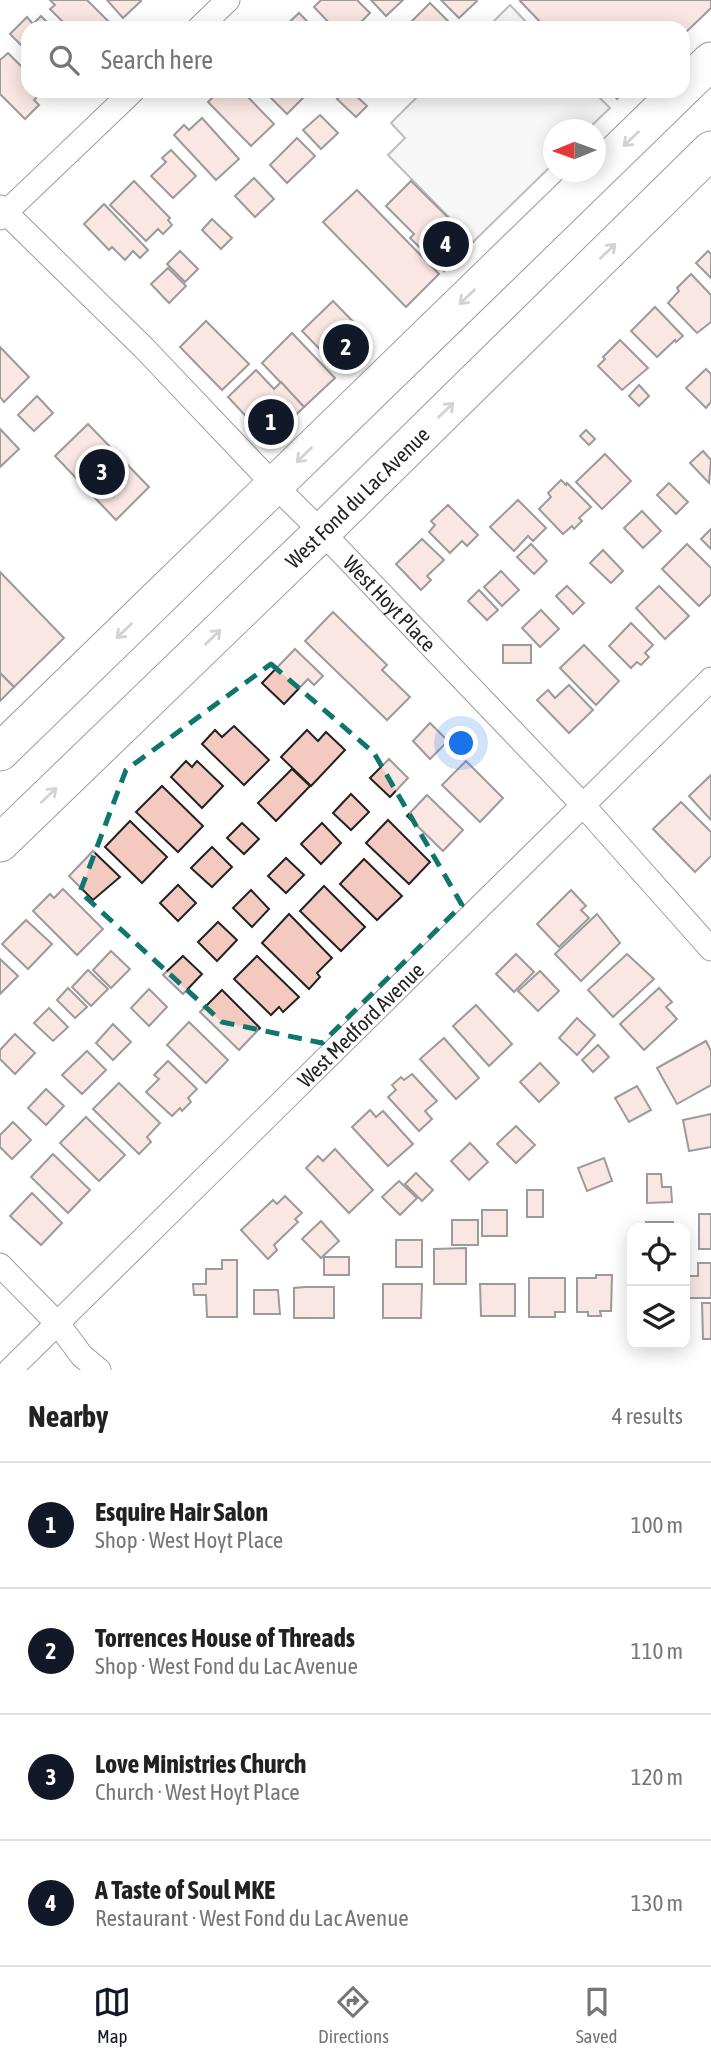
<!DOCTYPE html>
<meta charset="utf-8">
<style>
body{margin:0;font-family:"Asap Condensed",sans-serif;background:#f2f2f2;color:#222}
.controls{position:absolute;right:21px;bottom:21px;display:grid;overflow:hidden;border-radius:14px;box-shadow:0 4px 18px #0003}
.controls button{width:63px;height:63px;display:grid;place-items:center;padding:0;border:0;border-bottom:2px solid #e0e0e0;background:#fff;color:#222;font:35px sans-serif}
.compass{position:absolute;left:543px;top:119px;width:63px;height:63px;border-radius:50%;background:#fff;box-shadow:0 4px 18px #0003;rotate:269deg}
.you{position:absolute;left:462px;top:744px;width:24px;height:24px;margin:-18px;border:5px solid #fff;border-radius:50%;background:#1a73e8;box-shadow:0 0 0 10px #1a73e833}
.badge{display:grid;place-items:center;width:46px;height:46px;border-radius:50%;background:#111827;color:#fff;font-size:23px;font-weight:700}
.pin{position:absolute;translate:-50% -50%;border:4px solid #fff;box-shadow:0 2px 7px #0006}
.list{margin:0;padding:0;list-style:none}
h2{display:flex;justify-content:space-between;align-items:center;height:91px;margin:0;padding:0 28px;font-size:30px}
h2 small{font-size:23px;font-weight:400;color:#767676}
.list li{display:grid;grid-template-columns:46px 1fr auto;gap:21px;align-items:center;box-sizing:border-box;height:126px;padding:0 28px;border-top:2px solid #e0e0e0}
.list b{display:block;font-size:26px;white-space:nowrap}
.list p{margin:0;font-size:23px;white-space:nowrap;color:#767676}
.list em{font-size:23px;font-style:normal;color:#767676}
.icon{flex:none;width:38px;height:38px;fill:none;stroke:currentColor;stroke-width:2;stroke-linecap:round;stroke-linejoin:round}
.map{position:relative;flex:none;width:711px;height:1370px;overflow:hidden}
.search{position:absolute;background:#fff;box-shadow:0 4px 18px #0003;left:21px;right:21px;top:21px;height:77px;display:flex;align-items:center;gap:18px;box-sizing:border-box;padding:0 24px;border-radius:21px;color:#767676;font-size:26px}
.sheet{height:595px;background:#fff}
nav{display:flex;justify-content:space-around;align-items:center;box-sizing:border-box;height:98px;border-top:2px solid #e0e0e0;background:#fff;font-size:19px;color:#767676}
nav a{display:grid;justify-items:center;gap:4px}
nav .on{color:#111827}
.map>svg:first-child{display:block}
</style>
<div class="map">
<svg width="711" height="1370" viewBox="0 0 711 1370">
<rect width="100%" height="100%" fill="#fff"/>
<g fill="#ededed" stroke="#6f6f6f" stroke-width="2">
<polygon points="510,5 532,28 487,28"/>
<polygon points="423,91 593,91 610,108 588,129 554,130 553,164 473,242 388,155 405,138 391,123"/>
</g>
<g fill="#f3c9c0" stroke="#222" stroke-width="2">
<polygon points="50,0 87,0 112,25 109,28 69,28 50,9 55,5"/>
<polygon points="107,0 141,0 141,1 123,18"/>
<polygon points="321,0 357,0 370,13 355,28 334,28 314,7"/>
<polygon points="371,0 403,0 386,16"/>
<polygon points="441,0 476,0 477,1 459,18"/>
<polygon points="522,0 711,0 711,8 683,35 683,28 546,28 520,1"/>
<polygon points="430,3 451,24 447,28 405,28"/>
<polygon points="299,13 314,28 286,28 284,27"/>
<polygon points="41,16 53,28 28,28 28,52 10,34 27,17 33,24"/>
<polygon points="8,53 28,73 28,91 43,91 34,100 39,105 25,119 0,94 0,60"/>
<polygon points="219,91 242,91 274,124 251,146 208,102"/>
<polygon points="264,91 308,91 309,92 287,114"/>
<polygon points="346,91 351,91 367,106 356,117 337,99"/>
<polygon points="609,91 626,91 617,99"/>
<polygon points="320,115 338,133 321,149 303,130"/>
<polygon points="202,118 239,159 216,180 174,135 184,125 189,130"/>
<polygon points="297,138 315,156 287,183 270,165"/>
<polygon points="171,150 196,176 173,198 151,176 166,162 162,158"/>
<polygon points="254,178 274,199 255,217 235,196"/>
<polygon points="134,181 170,218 168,220 172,225 163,234 158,229 146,241 110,205"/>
<polygon points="411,181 473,242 444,271 410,238 414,234 386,206"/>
<polygon points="357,190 439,274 406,307 323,222"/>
<polygon points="104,204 148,250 140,258 133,251 125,260 112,247 109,250 84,224"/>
<polygon points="212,219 232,238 221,249 202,230"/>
<polygon points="180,251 198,269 185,282 167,264"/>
<polygon points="708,251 711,254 711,278 696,263"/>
<polygon points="168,268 186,286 169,303 151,284"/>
<polygon points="691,274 711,295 711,322 697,333 668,303 679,291 677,288"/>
<polygon points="333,301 371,340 340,370 302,331"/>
<polygon points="655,307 683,336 676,342 675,340 657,357 631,331"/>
<polygon points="206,321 249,364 222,390 180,347"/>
<polygon points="292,333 335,378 304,407 262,363"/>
<polygon points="620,340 648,368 622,390 598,366 605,359 603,357"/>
<polygon points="0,347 29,377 4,402 0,397"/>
<polygon points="706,369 711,374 711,402 706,408 686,388"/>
<polygon points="256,370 274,389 281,382 304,407 269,441 228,397"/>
<polygon points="639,385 649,396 639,406 629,396"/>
<polygon points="37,396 53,413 34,431 18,415"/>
<polygon points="88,424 149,487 116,520 55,456"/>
<polygon points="0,429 19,449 0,467"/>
<polygon points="586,430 595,439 589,445 580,436"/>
<polygon points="703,451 711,460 709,483 690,463"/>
<polygon points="605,454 631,481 602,509 576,482"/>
<polygon points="561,480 566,485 567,483 591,507 579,518 582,521 574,529 572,526 563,534 539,509 551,497 548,493"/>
<polygon points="669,483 688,502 676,514 657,495"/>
<polygon points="518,500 546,528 533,541 528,536 514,551 490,527"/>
<polygon points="448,505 478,535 467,546 462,541 450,553 429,532 435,525 431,521"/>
<polygon points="642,511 661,531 643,548 624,528"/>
<polygon points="711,529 711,549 701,539"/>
<polygon points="422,539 444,560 427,576 431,580 421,590 396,564"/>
<polygon points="531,544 547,561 534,574 517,557"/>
<polygon points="687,544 711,568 711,594 699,606 662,569"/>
<polygon points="603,550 623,571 611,583 590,563"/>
<polygon points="501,571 519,590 502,606 484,587"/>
<polygon points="0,572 64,638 14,687 0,673"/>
<polygon points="567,586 584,603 573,614 556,596"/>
<polygon points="659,586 689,616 665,639 636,608"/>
<polygon points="479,590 498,610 487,620 468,601"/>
<polygon points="541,610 559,629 540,647 522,628"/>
<polygon points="333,612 387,665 382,670 410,697 387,720 305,641"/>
<polygon points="631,623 653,645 645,653 649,657 641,665 637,662 631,668 609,646"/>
<rect x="503" y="645" width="28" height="18"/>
<polygon points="584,645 619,681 596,705 560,668"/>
<polygon points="295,649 323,676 314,685 308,679 284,704 262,683"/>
<polygon points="0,673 14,687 0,701"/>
<polygon points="569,685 593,710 569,733 537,700 548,690 555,698"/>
<polygon points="430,723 448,741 430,759 413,741"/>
<polygon points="234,726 269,760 244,785 202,744 215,730 222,737"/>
<polygon points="307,730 318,741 326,732 345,750 311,786 281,757"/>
<polygon points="389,759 408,778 390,797 370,778"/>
<polygon points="186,761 192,767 197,761 223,786 202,808 171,777"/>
<polygon points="466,761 503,798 480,822 442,785"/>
<polygon points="292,769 310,786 276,821 258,803"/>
<polygon points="711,775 711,820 689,796"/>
<polygon points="162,786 203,826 178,852 136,812"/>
<polygon points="351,794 369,812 351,830 333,813"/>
<polygon points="427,795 463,830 443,851 407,816"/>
<polygon points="681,802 711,832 711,856 695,872 653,829"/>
<polygon points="388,820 430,862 409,884 366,843"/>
<polygon points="130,821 167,857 142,883 105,847"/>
<polygon points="242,823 259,839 244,854 227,838"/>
<polygon points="322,823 341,843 321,864 301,844"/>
<polygon points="212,847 232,867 212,887 191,868"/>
<polygon points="93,851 120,877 93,900 69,876"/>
<polygon points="286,858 304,875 286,893 268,876"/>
<polygon points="364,859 402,896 377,920 340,884"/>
<polygon points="178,885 196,903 178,921 160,903"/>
<polygon points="324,886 365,927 341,951 300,911"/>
<polygon points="63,889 103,929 77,955 33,911 50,894 54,898"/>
<polygon points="251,890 269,909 252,927 233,908"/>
<polygon points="571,890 586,906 581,910 589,918 559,947 537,924"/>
<polygon points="289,914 332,958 317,973 320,977 309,989 262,943"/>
<polygon points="597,914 620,943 581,981 555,954"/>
<polygon points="26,920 52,944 28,969 2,944"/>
<polygon points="218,922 237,940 217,961 198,942"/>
<polygon points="111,951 130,969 111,988 93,970"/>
<polygon points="516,954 534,972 514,992 496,974"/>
<polygon points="627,954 654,979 613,1017 588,990"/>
<polygon points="183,956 202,974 183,994 163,975"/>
<polygon points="257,956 299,997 283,1012 279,1007 271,1015 234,979"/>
<polygon points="0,959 18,976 0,994"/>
<polygon points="88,970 108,989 91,1006 72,987"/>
<polygon points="540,971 559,991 538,1011 518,991"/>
<polygon points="68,988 87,1007 75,1018 57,1000"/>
<polygon points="659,988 672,1002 666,1007 677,1019 644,1050 620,1024"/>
<polygon points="149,989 167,1007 149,1026 131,1008"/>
<polygon points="222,990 260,1028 239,1050 200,1012"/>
<polygon points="476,1005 512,1044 489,1066 453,1026"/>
<polygon points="49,1008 68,1027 53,1041 34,1023"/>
<polygon points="577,1018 595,1035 577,1055 559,1038"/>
<polygon points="189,1022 228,1060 206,1083 167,1045"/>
<polygon points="113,1024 131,1042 113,1060 96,1043"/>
<polygon points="15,1034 35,1053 15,1074 0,1059 0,1050"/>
<polygon points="444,1038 479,1078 456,1099 420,1059"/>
<polygon points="706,1041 711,1051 711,1085 677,1104 657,1068"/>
<polygon points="598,1045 609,1057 593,1072 582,1060"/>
<polygon points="87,1051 106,1070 82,1094 62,1075"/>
<polygon points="168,1061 197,1089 188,1098 191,1102 182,1111 180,1108 172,1116 146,1092 159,1079 154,1075"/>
<polygon points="540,1063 559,1083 539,1102 520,1082"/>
<polygon points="412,1074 437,1101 425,1111 432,1119 419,1131 388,1097 396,1090 392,1085 401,1077 404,1080"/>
<polygon points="119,1083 160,1123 147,1137 151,1142 139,1154 93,1109"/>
<polygon points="637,1086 651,1110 629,1122 615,1098"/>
<polygon points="46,1089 64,1106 46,1125 28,1108"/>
<polygon points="370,1110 376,1117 383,1111 413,1144 388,1166 352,1127"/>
<polygon points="711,1114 711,1147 689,1151 683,1120"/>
<polygon points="86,1117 125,1155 99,1181 60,1143"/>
<polygon points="13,1122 31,1140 12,1159 0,1147 0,1135"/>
<polygon points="516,1126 535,1145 516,1163 497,1144"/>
<polygon points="470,1143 488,1162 469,1180 451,1161"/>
<polygon points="335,1149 373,1190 349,1213 306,1168 318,1156 323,1161"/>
<polygon points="53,1154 90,1190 68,1213 31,1177"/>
<polygon points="604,1158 612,1181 587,1191 578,1168"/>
<polygon points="416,1173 433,1190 422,1201 405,1184"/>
<polygon points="647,1174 661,1174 662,1187 671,1187 672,1202 647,1203"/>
<polygon points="399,1181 417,1198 400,1215 382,1197"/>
<rect x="527" y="1190" width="16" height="27"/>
<polygon points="32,1193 62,1223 41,1245 10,1216"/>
<polygon points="285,1196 302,1213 295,1219 298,1222 274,1245 277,1250 268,1259 241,1230 273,1200 277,1204"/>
<rect x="482" y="1210" width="25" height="26"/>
<rect x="699" y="1214" width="12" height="35"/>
<rect x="452" y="1220" width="26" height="25"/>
<polygon points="321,1221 339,1241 321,1258 302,1239"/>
<rect x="646" y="1222" width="27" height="6"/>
<rect x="396" y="1240" width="26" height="27"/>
<polygon points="466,1248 466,1284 434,1284 434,1249"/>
<rect x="324" y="1257" width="25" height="18"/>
<polygon points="222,1260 237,1260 237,1317 207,1317 206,1295 194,1295 193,1284 206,1284 206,1269 222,1269"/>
<polygon points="698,1263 711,1263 711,1298 685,1298 685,1276 698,1276"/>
<polygon points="596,1275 612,1275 611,1311 600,1311 601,1316 588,1316 588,1312 577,1312 577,1278 596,1278"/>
<polygon points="529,1278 565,1278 565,1312 555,1312 555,1317 529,1317"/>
<polygon points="383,1284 422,1284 421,1318 383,1318"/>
<polygon points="480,1284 515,1284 515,1316 481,1316"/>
<polygon points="305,1287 334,1287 334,1318 294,1318 294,1288"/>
<polygon points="254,1290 278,1290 280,1314 254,1314"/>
<polygon points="702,1303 711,1303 711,1339 703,1339"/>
</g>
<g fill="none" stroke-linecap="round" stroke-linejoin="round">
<defs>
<g id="street">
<polyline points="199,28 228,0"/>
<path id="s1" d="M0 207 144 348 274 485 322 532 582 804 711 949"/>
<polyline points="0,218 133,91"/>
<polyline points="0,1265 58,1324 82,1356 99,1370"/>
<path id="s2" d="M10 1370 711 679"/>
</g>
<g id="primary">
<polyline points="683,88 711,61"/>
<polyline points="0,752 680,91"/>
<path id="s3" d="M0 843 322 532 711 150"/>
</g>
</defs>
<use href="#street" stroke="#222" stroke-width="25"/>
<use href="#primary" stroke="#222" stroke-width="39"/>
<use href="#street" stroke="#fff" stroke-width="23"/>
<use href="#primary" stroke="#fff" stroke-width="37"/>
</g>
<defs><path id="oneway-shaft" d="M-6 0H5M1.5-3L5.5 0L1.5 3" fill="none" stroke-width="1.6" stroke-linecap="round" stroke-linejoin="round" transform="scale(1.75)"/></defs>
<g stroke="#9c9c9c">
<use href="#oneway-shaft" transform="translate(631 139) rotate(136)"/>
<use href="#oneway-shaft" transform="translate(608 251) rotate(-44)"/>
<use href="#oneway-shaft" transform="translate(467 297) rotate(136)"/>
<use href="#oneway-shaft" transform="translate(446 410) rotate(-44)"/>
<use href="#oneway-shaft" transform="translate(304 455) rotate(136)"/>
<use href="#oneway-shaft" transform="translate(124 631) rotate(136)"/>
<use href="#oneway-shaft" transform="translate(213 637) rotate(-44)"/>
<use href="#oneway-shaft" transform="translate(49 795) rotate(-44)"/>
</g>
<path d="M0 0H711V1370H0ZM271 664 374 753 462 905 322 1043 222 1022 80 892 126 770Z" fill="#fff" fill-opacity=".55" fill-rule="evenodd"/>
<path fill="none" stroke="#0f766e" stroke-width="5" stroke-dasharray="14 9" stroke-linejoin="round" d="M271 664 374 753 462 905 322 1043 222 1022 80 892 126 770Z"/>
<g text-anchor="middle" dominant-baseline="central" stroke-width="5" stroke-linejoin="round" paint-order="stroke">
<g font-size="21" fill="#222" stroke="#fff">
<text stroke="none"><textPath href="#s3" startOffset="497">West Fond du Lac Avenue</textPath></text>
<text stroke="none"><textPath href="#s1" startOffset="556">West Hoyt Place</textPath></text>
<text stroke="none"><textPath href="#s2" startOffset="492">West Medford Avenue</textPath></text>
</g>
</g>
</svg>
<div class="controls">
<button><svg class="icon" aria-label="locate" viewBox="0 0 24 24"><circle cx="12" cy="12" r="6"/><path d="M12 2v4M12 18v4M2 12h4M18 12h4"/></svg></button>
<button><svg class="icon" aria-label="layers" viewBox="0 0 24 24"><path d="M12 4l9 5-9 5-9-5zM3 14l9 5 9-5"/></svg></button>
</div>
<svg class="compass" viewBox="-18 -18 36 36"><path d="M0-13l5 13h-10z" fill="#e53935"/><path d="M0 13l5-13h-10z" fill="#767676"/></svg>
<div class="you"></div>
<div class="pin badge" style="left:271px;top:422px">1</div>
<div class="pin badge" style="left:346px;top:347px">2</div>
<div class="pin badge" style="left:102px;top:472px">3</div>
<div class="pin badge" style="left:446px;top:244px">4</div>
<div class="search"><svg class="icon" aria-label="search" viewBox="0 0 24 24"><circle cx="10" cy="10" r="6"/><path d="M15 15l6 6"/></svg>Search here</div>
</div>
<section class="sheet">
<h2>Nearby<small>4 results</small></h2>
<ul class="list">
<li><span class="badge">1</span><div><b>Esquire Hair Salon</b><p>Shop · West Hoyt Place</p></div><em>100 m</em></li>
<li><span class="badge">2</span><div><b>Torrences House of Threads</b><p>Shop · West Fond du Lac Avenue</p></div><em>110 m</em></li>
<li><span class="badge">3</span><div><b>Love Ministries Church</b><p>Church · West Hoyt Place</p></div><em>120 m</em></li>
<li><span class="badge">4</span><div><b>A Taste of Soul MKE</b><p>Restaurant · West Fond du Lac Avenue</p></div><em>130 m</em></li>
</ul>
</section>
<nav>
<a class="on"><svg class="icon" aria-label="map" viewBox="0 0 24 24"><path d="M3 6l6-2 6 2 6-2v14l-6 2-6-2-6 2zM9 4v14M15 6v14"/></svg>Map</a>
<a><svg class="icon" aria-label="directions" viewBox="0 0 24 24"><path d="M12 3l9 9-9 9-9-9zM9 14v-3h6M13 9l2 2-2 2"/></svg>Directions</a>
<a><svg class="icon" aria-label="saved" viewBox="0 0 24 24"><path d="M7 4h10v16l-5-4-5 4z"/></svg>Saved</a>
</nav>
